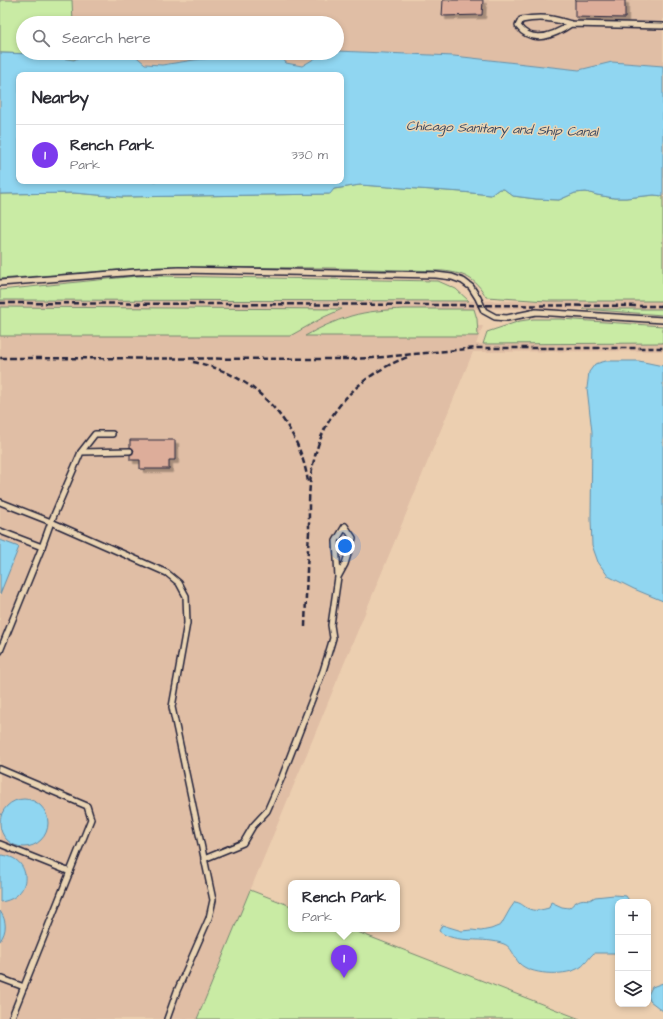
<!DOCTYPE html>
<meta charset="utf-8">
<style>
body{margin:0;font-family:"Architects Daughter",sans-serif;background:#f7f7f7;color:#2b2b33}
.controls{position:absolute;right:12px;bottom:12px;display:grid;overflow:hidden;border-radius:8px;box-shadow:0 2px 6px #0003}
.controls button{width:36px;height:36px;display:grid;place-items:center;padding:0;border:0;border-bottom:1px solid #e1e1e2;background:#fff;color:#2b2b33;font:20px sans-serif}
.you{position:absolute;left:345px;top:546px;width:14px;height:14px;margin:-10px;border:3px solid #fff;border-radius:50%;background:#1a73e8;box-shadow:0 0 0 6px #1a73e833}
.badge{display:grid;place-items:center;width:26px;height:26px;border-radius:50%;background:#7c3aed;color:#fff;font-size:13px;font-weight:700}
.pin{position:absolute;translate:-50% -33px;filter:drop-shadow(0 1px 2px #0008)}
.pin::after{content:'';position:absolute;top:21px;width:14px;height:12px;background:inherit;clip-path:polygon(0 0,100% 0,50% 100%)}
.popup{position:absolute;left:288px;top:880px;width:112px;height:52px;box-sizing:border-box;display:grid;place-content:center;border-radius:8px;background:#fff;filter:drop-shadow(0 1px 3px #0005);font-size:13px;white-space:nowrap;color:#7c7c81}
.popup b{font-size:15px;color:#2b2b33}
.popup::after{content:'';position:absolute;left:50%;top:100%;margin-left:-8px;border:8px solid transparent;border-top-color:#fff}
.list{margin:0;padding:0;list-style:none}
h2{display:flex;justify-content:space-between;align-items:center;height:52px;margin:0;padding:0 16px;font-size:17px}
h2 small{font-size:13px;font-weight:400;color:#7c7c81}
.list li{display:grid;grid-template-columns:26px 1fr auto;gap:12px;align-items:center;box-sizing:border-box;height:60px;padding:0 16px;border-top:1px solid #e1e1e2}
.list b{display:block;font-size:15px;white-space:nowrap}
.list p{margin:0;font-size:13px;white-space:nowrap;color:#7c7c81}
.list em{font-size:13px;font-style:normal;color:#7c7c81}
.icon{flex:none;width:22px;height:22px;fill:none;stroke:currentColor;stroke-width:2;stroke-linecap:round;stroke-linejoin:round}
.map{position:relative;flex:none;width:663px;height:1019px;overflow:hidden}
.search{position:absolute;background:#fff;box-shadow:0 2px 6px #0003;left:16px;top:16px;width:328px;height:44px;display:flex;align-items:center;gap:10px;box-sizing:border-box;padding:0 14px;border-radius:22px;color:#7c7c81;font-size:15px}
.panel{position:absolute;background:#fff;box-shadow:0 2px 6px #0003;left:16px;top:72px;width:328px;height:112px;border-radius:8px}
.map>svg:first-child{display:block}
</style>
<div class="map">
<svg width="663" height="1019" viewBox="0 0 663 1019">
<defs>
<filter id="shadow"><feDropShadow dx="3.5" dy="3.5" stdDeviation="0" flood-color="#0004"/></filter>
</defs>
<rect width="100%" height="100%" fill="#eccfb0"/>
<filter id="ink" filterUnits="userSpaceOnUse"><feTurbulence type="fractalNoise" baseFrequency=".025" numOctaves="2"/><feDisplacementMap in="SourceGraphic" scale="8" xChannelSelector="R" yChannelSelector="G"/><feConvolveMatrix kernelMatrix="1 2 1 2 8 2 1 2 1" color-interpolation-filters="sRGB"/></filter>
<g filter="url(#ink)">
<g fill="#e0bea5">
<polygon points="72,0 663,0 663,66 612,62 579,70 454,56 337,51 337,23 73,23"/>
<polygon points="74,53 263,53 194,60 162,65 145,64 132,53 87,53 75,60"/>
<polygon points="279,53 324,53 302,66 286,63"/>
<polygon points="0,300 663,301 663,309 403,309 365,313 351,316 326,325 483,326 476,344 663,343 663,351 473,352 197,1019 0,1019 0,324 310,326 324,317 341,309 0,307"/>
</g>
<g fill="#c9eba4" stroke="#768670">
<polygon points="0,0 72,0 73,23 23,23 23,53 74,53 75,60 35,54 0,53"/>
<path d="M360 185 462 192 491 195 499 189H504L513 196 536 199 559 200 575 193 586 192 597 195 614 198H626L654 195 663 196V301H547L486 297C476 278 463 273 443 271L332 268 158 267 0 279V194L74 193 122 197 329 194 334 189Z"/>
<polygon points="137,276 159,276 438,281 456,289 469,301 0,300 0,290"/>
<polygon points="0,307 342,309 324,317 290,336 0,336"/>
<path d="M403 309H474L477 319 478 336H305C319 328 334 321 351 316 368 311 386 310 403 309Z"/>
<polygon points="583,309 663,309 663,315"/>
<polygon points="533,319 561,319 663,326 663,343 483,344 487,332 520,321"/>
<polygon points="250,890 291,906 291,929 350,929 580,1019 197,1019"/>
</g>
<g fill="#90d6f1" stroke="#648ea8" fill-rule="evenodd">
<path d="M337 51 454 56 579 70 612 62 663 66V196L654 195 626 198H614L597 195 586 192 575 193 559 200 536 199 513 196 504 189H499L491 195 462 192 360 185 334 189 330 194 122 197 74 193 0 194V53L35 54 74 60 87 53H132L145 64 162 65 194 60 263 53H279L286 63 302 66 324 53H337ZM19 75H341V181H19Z"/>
<polygon points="606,361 639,361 663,366 663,601 634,589 608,576 598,562 592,545 591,519 592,432 587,388 589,372 595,364"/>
<polygon points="0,540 19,547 0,594"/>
<circle cx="24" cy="823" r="24"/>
<path d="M0 855C33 856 34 898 0 902Z"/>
<path d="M614 895 626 896 630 902H618V936L616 941 618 945V953H594C588 958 585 966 577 969 563 976 530 975 519 963 514 957 512 947 504 944 484 936 456 945 439 931L442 925 462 931 471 930 481 931 491 929 501 925 510 909 515 902C521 903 522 905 527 908 534 912 541 910 549 908L551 902 562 907 569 908C577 901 579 898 590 900L595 897Z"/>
<path d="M0 911C7 921 7 931 0 941Z"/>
<polygon points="663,983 663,1011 650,1001 648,995 652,987"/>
</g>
<g fill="#ddad9a" stroke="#22223b" filter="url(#shadow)">
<polygon points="443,0 483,0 482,15 442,16"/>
<polygon points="575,0 625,0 625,18 575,17"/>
<polygon points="130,440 175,440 175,460 169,460 169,469 140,469 140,460 130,460 130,455 134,451 133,449 130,447"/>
</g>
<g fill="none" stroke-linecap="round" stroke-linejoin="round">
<defs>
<g id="service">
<path d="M571 24C555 35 532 45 518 26L521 20C541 16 552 18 571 24L663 26"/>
<polyline points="0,283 136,272 179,270 436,275 452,277 463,281 471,287 478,298 484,311 495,317 507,318 536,312 663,320"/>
<polyline points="130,451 81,452 51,522 167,573 179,583 186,596 187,623 172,707 213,900 209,918 177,991 167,1019"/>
<polyline points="81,452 95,434 112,434"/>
<polyline points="0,502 51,522 42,547"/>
<polyline points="0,531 42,547 0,651"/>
<polyline points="0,769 87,806 91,819 11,1019"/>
<polyline points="0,844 70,872"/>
<polyline points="204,859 243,843 253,826 267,811 282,777 323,671 333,638 331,625 338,577 345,564 353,538 345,526 336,541 338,577"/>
<polyline points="0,978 24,987"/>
</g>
</defs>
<use href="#service" stroke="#22223b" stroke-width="8"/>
<use href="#service" stroke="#ead4b3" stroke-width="5"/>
<g stroke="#22223b" stroke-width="2.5" stroke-dasharray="6 3" stroke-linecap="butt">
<polyline points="0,303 663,306"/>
<polyline points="0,358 349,359 373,358 477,348 663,348"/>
<path d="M193 362C253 373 299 421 308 482"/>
<path d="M305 627C306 595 307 564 309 532 309 509 308 483 314 460 325 410 361 374 408 357"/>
</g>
</g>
</g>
<g text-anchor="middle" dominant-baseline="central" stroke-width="3" stroke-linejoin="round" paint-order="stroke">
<g font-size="13" font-style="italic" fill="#38465f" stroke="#ead4b3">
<text transform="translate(502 129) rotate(2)">Chicago Sanitary and Ship Canal</text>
</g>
</g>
</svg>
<div class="controls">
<button>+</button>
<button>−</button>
<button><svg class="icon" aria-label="layers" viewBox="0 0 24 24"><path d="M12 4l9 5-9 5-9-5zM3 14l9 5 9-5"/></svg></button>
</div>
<div class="you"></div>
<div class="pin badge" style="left:344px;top:978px">1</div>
<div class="popup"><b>Rench Park</b>Park</div>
<div class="search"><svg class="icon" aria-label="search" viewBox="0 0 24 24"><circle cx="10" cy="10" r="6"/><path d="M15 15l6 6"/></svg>Search here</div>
<section class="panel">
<h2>Nearby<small></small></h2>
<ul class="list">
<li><span class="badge">1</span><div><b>Rench Park</b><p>Park</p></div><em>330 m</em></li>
</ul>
</section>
</div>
